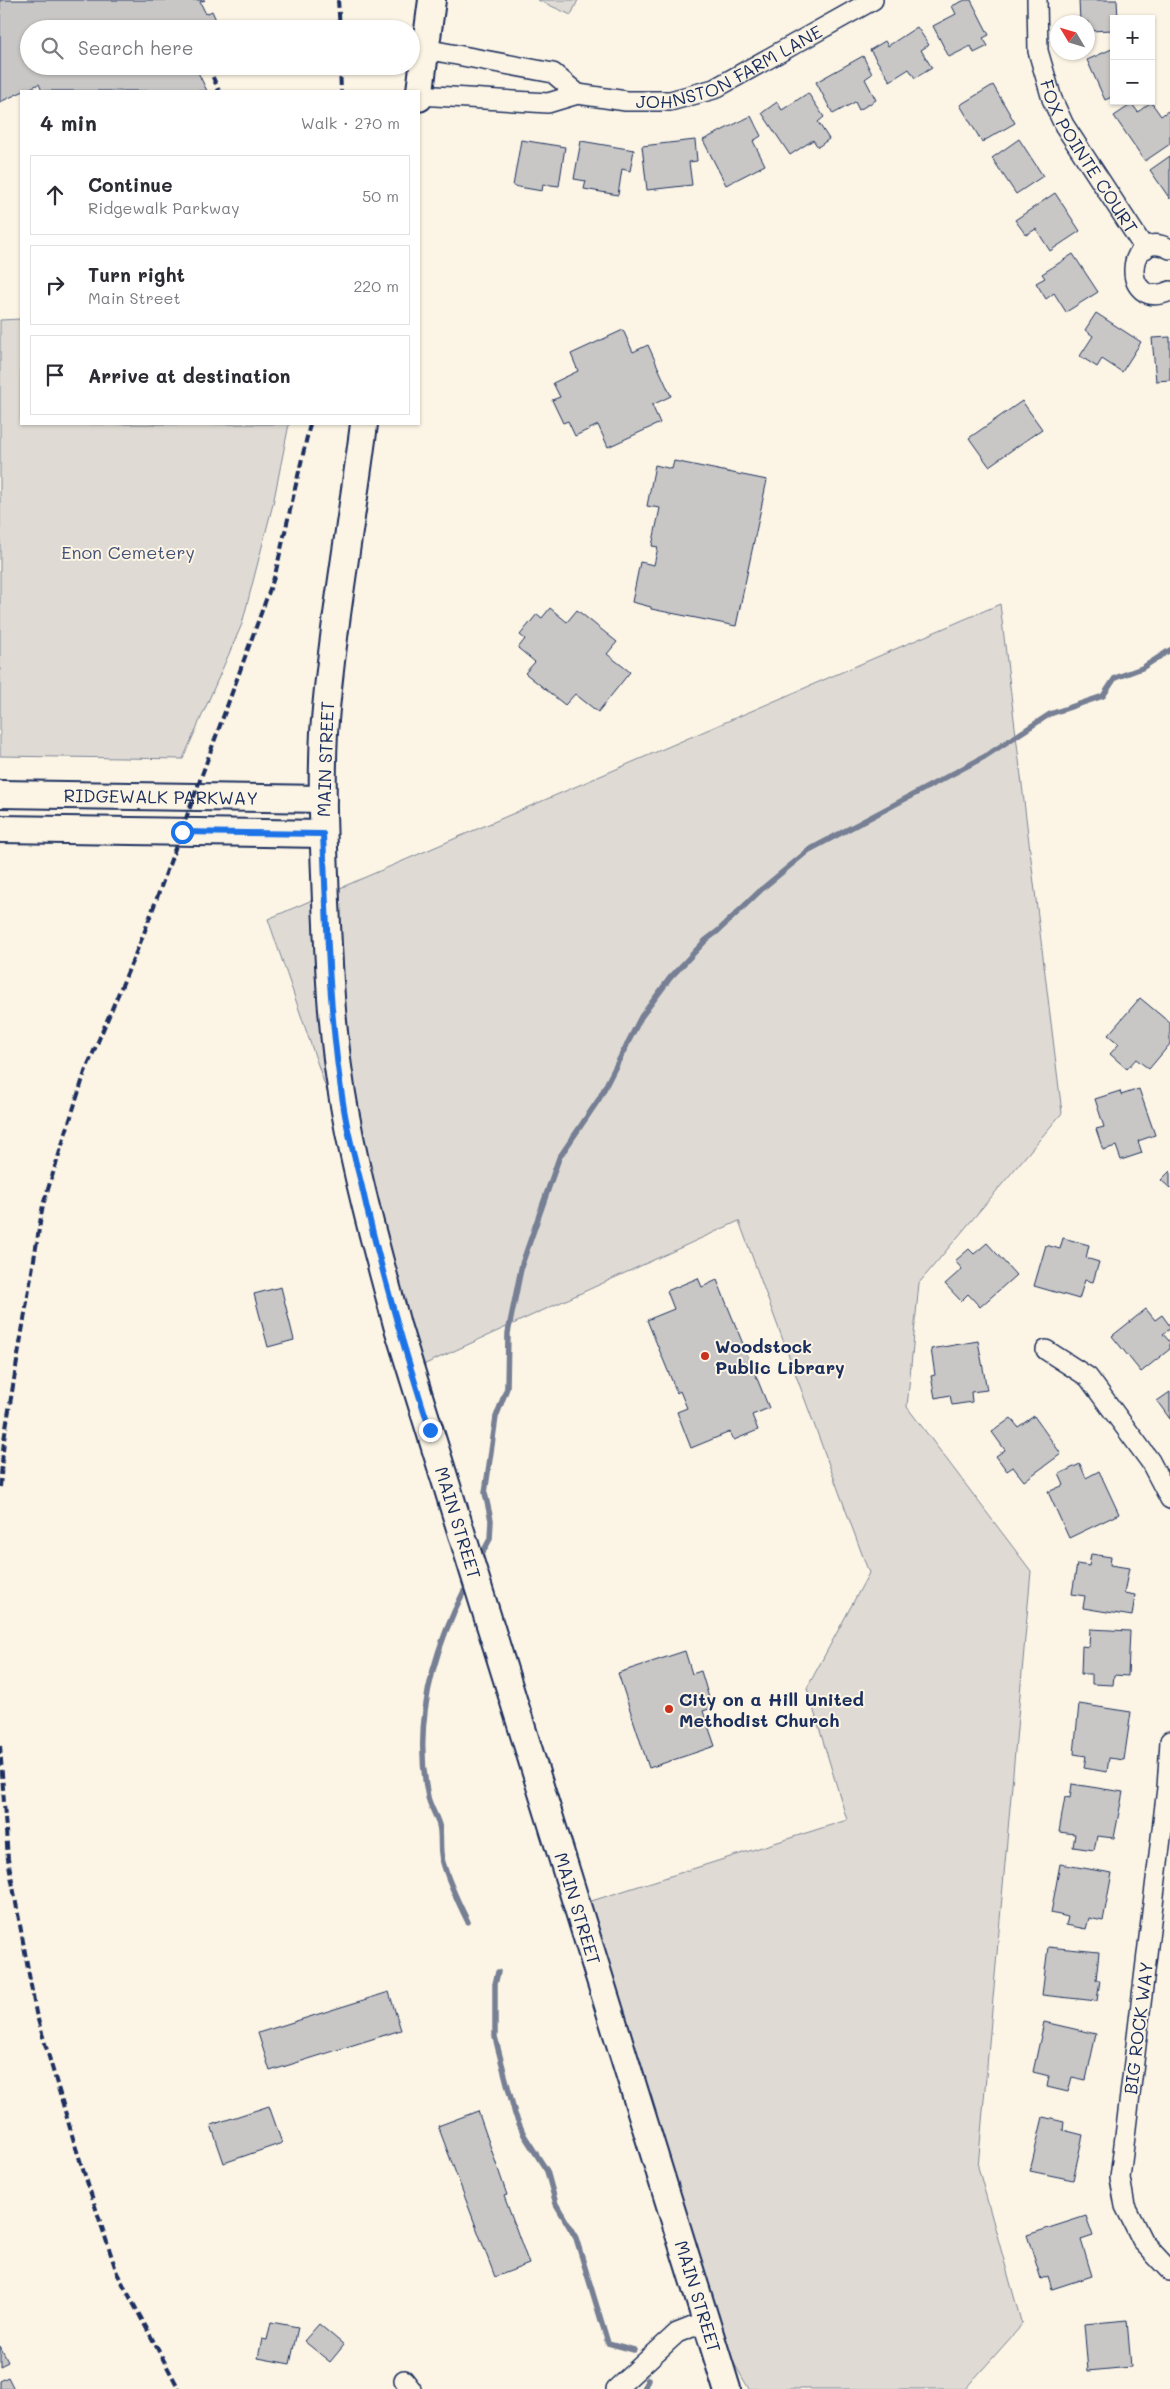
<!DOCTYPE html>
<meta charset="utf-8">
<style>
body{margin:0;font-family:Mali,sans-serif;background:#f7f7f7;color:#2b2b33}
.controls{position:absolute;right:15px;top:15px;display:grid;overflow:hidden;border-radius:0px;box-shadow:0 1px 4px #0004}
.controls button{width:45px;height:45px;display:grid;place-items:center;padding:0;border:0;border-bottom:1px solid #e1e1e2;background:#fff;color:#2b2b33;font:25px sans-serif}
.compass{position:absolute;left:1050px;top:15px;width:45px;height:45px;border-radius:50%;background:#fff;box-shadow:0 1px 4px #0004;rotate:308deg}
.stop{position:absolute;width:15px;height:15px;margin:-11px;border:4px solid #1a73e8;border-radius:50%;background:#fff}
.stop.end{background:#1a73e8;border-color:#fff;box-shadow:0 1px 5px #0008}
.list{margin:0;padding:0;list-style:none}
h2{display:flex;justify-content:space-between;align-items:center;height:65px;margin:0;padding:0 20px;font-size:21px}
h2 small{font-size:16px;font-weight:400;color:#7c7c81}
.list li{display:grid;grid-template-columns:32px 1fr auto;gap:15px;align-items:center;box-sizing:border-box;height:80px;margin:0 10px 10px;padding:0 10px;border:1px solid #e1e1e2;border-radius:0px}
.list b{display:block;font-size:19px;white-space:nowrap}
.list p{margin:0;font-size:16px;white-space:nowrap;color:#7c7c81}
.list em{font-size:16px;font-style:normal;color:#7c7c81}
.icon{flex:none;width:28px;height:28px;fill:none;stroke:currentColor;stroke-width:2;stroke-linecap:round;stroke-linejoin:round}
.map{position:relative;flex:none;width:1170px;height:2389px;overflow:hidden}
.search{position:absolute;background:#fff;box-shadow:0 1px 4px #0004;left:20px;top:20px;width:400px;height:55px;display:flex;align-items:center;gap:12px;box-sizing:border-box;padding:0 18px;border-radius:28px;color:#7c7c81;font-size:19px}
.panel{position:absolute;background:#fff;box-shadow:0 1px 4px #0004;left:20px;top:90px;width:400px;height:335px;border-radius:0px}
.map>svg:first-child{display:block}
</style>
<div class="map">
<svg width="1170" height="2389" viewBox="0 0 1170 2389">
<rect width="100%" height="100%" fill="#fcf5e5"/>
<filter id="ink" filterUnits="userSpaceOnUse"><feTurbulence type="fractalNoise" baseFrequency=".02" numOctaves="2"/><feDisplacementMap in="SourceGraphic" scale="10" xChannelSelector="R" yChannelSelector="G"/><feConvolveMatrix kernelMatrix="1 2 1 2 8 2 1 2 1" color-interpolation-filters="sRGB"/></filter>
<g filter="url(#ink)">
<g fill="#dfdbd4" stroke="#7d8599">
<polygon points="538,0 578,0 571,15"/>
<polygon points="21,319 21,424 289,424 273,504 242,624 183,759 0,756 0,320"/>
<polygon points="1000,604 1062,1113 919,1283 907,1407 1031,1571 978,2167 1022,2325 965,2389 749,2389 713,2327 582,1904 847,1820 807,1688 869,1573 739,1221 421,1366 268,919"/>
</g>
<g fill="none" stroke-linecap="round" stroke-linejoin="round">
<g stroke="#767f94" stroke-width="5.5">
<polyline points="483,1552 490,1539 491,1520 485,1493 496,1417 507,1388 508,1333 522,1264 559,1158 599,1099 641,1017 670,978 706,940 718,931 763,888 809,850 984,757 1050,714 1103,696 1115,678 1142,668 1170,650"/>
<path d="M464 1591C432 1654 413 1726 428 1797 430 1806 436 1815 439 1825 442 1836 439 1848 442 1859 448 1881 458 1902 468 1922"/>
<polyline points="498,1972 495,1984 495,2037 515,2114 524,2135 547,2171 556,2204 576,2238 608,2343 634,2350"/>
<polyline points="644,2389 648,2379"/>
</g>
</g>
<g fill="#c8c7c6" stroke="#1b2f5e">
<polygon points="0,0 205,0 200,2 206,14 212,11 220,29 29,29 29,66 195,66 207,91 42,91 39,84 0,102"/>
<polygon points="965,0 971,0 989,35 983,38 988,46 974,53 971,46 949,57 933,26 956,14 952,6"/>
<polygon points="1079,0 1117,0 1118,19 1114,19 1114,30 1088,31 1088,22 1080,22"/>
<polygon points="917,27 929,45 921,50 932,68 915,78 909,69 890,81 870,50 885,41 888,46"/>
<polygon points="1114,48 1114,96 1105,100 1087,60"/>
<polygon points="863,56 872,74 865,79 876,100 859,110 855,102 833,114 816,82"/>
<polygon points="993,85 1015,123 982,142 960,105"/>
<polygon points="808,93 824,117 818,122 829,139 818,147 813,140 790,155 762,113 777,102 782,110"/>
<polygon points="1151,102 1161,116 1168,111 1170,114 1170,144 1145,161 1114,116 1132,104 1138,112"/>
<polygon points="751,116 761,136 753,141 765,165 726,185 703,140"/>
<polygon points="1019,139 1043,176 1016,194 992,158"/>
<polygon points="521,140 565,147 559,186 543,184 542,191 513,186"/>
<polygon points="695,140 697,161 689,162 692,185 647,190 642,146"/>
<polygon points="581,141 634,150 630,171 622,169 618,195 584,189 586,181 574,179"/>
<polygon points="1170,156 1170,199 1150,170"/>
<polygon points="1055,193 1080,231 1050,251 1036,229 1026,235 1015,220"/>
<polygon points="1073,254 1098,292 1066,312 1054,293 1046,299 1036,283 1045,278 1042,274"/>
<polygon points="1096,313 1141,342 1122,372 1102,359 1097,367 1080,356 1093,336 1085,330"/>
<polygon points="623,330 633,352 648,345 671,396 652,405 660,423 608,447 598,425 575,436 568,421 563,423 552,400 560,397 553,383 578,371 571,354"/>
<polygon points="1170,337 1170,380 1156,381 1152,338"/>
<polygon points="1022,401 1042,429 989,466 969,438"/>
<polygon points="674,461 767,480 736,626 651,609 651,607 632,602 640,562 654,565 658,547 652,546 660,508 647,506 655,465 672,469"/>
<polygon points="550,608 567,622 577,610 617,642 607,654 630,672 598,712 575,694 565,705 525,673 535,662 518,648 525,639 520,635 537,614 542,618"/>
<polygon points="1140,998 1170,1023 1170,1044 1149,1069 1136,1059 1127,1069 1110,1054 1119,1044 1108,1035"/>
<polygon points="1139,1089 1155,1135 1138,1141 1142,1153 1121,1160 1116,1146 1103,1150 1096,1129 1104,1127 1095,1099 1120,1091 1121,1095"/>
<polygon points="1170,1171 1170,1188 1161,1180"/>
<polygon points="1063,1238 1089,1245 1086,1258 1099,1262 1093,1282 1085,1280 1079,1299 1034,1286 1046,1245 1060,1249"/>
<polygon points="987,1243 1016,1275 980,1307 968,1294 961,1301 945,1284 962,1269 955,1261 969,1249 974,1254"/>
<polygon points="698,1278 702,1287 717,1280 769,1408 752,1415 758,1430 734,1440 730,1432 691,1448 677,1412 687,1408 680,1391 677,1393 647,1320 674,1309 667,1291"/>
<polygon points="281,1287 294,1340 268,1347 254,1294"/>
<polygon points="1146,1309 1155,1320 1162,1315 1170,1326 1170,1329 1163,1334 1170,1342 1170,1349 1141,1372 1112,1336"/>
<polygon points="978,1341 987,1390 971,1392 972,1402 952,1405 950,1395 935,1398 931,1376 935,1375 931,1349"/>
<polygon points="1170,1392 1170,1419 1157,1401"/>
<polygon points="1034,1416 1061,1454 1024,1481 1013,1467 1007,1471 996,1456 1005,1450 992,1432 1011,1418 1018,1427"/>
<polygon points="1080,1464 1086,1478 1099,1471 1119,1514 1069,1538 1048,1492 1064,1485 1059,1474"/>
<polygon points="1091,1554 1111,1557 1110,1565 1129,1568 1124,1593 1135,1595 1132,1616 1083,1608 1085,1596 1072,1594 1077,1564 1089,1566"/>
<polygon points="1090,1629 1130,1631 1128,1676 1114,1675 1113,1685 1092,1684 1092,1674 1081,1674 1082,1646 1089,1647"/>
<polygon points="685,1651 692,1674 701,1671 712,1708 703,1711 715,1746 649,1768 618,1673"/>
<polygon points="1079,1704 1131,1712 1124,1760 1109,1758 1107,1772 1084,1768 1086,1756 1074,1754"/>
<polygon points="1072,1784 1123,1792 1114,1838 1097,1836 1094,1850 1073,1847 1075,1834 1059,1832 1065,1797 1070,1798"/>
<polygon points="1060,1864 1112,1873 1103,1921 1089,1918 1086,1929 1066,1925 1068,1917 1051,1913"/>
<polygon points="1048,1947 1099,1952 1096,1980 1100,1980 1097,2001 1042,1995"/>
<polygon points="389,1992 401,2030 270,2071 258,2033"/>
<polygon points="1044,2022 1096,2034 1086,2080 1072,2077 1068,2092 1047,2087 1049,2076 1033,2072"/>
<polygon points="269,2106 282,2143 224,2163 211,2125"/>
<polygon points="478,2111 507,2195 504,2196 529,2264 495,2277 438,2126"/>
<polygon points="1043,2117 1064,2122 1063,2130 1083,2135 1073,2180 1030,2171"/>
<polygon points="1086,2216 1093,2236 1081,2240 1092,2276 1052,2289 1048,2276 1041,2279 1027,2235"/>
<polygon points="1127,2320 1131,2367 1088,2371 1084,2324"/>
<polygon points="271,2322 298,2327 290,2364 258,2358 262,2339 267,2340"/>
<polygon points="319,2324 344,2345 330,2362 304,2341"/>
<polygon points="0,2346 8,2362 0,2366"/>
<polygon points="8,2377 14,2389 0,2389 0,2381"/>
</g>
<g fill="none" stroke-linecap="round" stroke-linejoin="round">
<defs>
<g id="minor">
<path id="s1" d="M1037 0 1038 51 1052 99 1064 125 1145 249"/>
<path id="s2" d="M425 49 553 73 578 94 626 101H670L714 89 873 0"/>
<polyline points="419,95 548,103 578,94"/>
<path d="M1170 249C1124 225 1120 313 1170 291"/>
<polyline points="1046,1350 1088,1377 1150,1461 1170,1499"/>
<polyline points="1170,1741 1167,1788 1120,2178 1125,2206 1143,2242 1170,2271"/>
<polyline points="404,2380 411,2389"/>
<polyline points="616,2389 677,2333 705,2322"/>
</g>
<g id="secondary">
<polyline points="419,98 432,0"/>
<path id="s3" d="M364 424C351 527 332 629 324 732 321 789 324 846 326 902 329 972 332 1042 345 1111 358 1183 378 1254 397 1325L727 2389"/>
<path id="s4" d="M0 794 323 799"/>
<polyline points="0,829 323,834"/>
</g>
</defs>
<use href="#minor" stroke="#1b2f5e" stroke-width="22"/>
<use href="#secondary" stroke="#1b2f5e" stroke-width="30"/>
<use href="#minor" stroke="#fcf5e5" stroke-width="19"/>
<use href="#secondary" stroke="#fcf5e5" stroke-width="26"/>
<g stroke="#1b2f5e" stroke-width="4" stroke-dasharray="8 4" stroke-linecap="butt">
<polyline points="338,0 340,29"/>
<polyline points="208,66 219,91"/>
<polyline points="340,66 341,91"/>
<polyline points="0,1487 4,1440 43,1205 85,1072 143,936 275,575 310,424"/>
<polyline points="0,1746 8,1859 36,2013 75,2145 117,2273 179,2389"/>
</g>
</g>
</g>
<g fill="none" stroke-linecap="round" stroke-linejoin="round" filter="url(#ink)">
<path stroke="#1a73e8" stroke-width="6" d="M182 832 323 834C327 927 329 1018 344 1109 348 1134 355 1159 361 1183 380 1267 404 1349 430 1430"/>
</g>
<g fill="#c8321e" stroke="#fcf5e5" stroke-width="2">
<circle cx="705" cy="1356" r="5"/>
<circle cx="669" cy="1709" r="5"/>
</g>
<g text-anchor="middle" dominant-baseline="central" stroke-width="4" stroke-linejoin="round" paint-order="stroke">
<g font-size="18" fill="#1b2f5e" stroke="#fcf5e5">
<text stroke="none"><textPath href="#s2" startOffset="322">JOHNSTON FARM LANE</textPath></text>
<text stroke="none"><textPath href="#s1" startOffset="169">FOX POINTE COURT</textPath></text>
<text transform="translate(325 759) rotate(-88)">MAIN STREET</text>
<text stroke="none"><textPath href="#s4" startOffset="161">RIDGEWALK PARKWAY</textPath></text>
<text stroke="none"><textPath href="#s3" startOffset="1118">MAIN STREET</textPath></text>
<text stroke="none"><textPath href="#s3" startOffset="1522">MAIN STREET</textPath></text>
<text transform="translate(1138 2028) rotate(-83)">BIG ROCK WAY</text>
<text stroke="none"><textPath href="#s3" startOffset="1928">MAIN STREET</textPath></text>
</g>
<g font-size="18" fill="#425176" stroke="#fcf5e5">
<text x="128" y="552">Enon Cemetery</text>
</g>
<g font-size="18" font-weight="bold" fill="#1b2f5e" stroke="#fcf5e5" text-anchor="start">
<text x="715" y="1346">Woodstock<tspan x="715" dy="21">Public Library</tspan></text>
<text x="679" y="1699">City on a Hill United<tspan x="679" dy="21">Methodist Church</tspan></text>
</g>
</g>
</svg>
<div class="controls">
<button>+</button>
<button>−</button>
</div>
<svg class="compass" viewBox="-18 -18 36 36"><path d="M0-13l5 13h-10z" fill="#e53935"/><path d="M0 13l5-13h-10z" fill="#7c7c81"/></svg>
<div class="stop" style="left:182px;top:832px"></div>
<div class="stop end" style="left:430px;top:1430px"></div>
<div class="search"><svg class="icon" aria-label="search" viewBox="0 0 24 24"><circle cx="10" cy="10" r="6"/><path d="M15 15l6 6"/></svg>Search here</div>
<section class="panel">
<h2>4 min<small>Walk · 270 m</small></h2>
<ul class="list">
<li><svg class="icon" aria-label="ahead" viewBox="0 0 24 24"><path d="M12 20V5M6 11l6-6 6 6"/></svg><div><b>Continue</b><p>Ridgewalk Parkway</p></div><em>50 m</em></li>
<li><svg class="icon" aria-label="right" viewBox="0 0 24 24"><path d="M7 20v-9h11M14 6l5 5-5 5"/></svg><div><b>Turn right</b><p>Main Street</p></div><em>220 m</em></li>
<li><svg class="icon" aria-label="arrive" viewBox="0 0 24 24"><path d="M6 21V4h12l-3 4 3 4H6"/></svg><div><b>Arrive at destination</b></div></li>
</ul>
</section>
</div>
